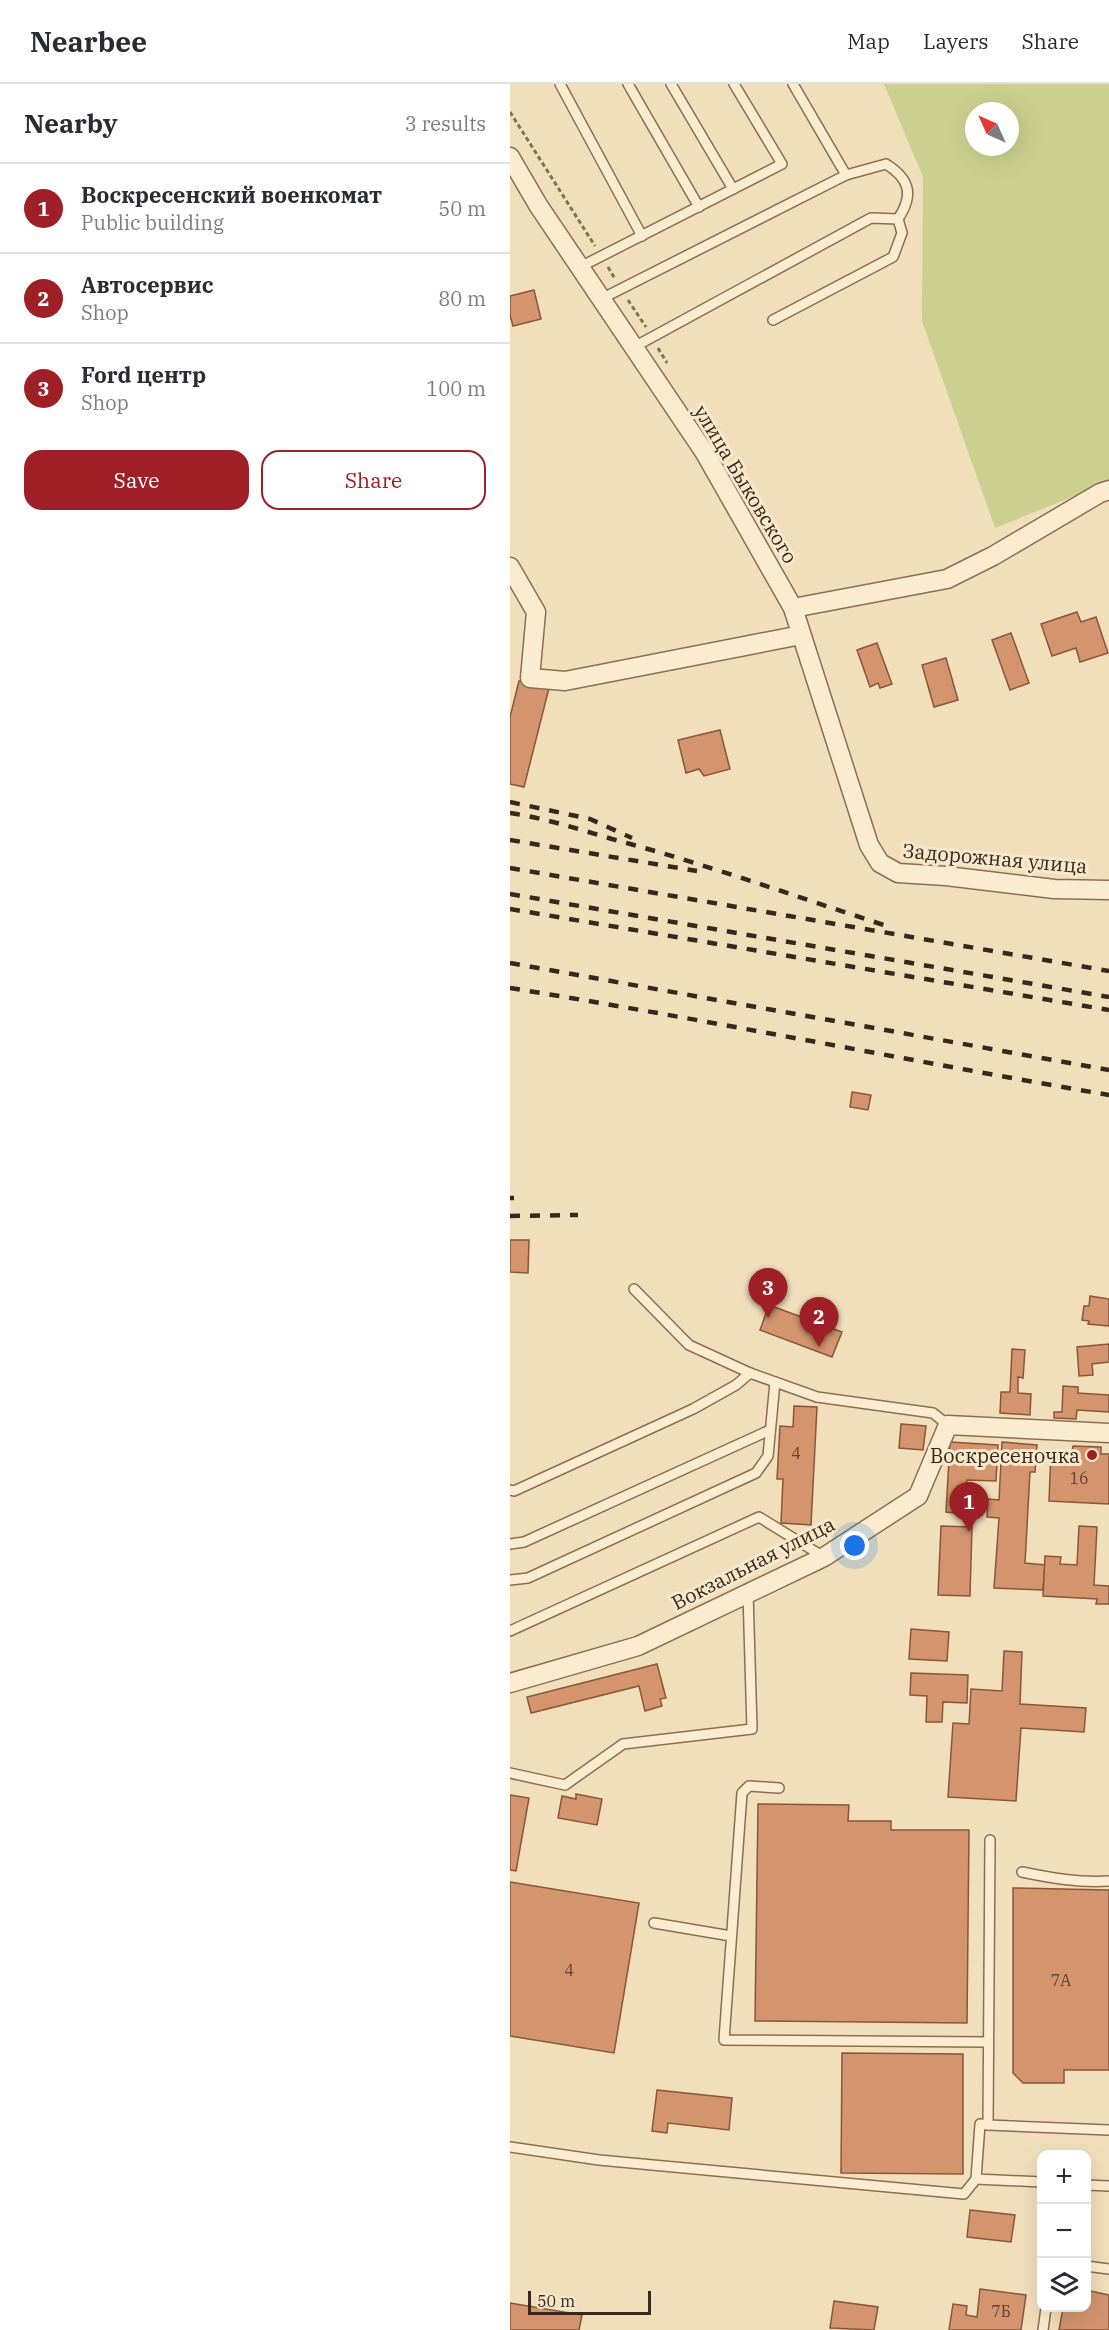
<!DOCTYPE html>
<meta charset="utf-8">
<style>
body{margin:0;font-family:"IBM Plex Serif",serif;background:#f7f7f7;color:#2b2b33}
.controls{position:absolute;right:18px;bottom:18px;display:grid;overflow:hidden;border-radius:12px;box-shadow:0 6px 24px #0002}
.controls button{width:54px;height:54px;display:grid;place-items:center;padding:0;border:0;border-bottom:2px solid #e1e1e2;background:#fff;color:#2b2b33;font:30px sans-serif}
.compass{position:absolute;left:455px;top:18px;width:54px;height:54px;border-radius:50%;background:#fff;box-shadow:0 6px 24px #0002;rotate:315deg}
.scale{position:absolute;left:18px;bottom:15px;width:123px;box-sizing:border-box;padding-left:6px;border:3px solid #38271a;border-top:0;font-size:16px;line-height:21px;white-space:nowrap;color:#38271a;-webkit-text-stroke:4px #f8e9cc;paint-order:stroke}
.you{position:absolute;left:345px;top:1462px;width:21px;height:21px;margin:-15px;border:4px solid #fff;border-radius:50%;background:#1a73e8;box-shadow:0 0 0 9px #1a73e833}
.badge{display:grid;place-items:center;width:39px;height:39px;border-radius:50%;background:#9e1f26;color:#fff;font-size:20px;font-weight:700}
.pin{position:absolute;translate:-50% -50px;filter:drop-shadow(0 2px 3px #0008)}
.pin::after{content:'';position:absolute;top:32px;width:21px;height:18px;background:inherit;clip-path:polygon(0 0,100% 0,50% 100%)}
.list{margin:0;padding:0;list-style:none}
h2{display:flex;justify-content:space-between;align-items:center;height:78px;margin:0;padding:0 24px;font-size:26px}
h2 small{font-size:20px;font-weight:400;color:#7c7c81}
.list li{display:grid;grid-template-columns:39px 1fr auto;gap:18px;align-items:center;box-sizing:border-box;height:90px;padding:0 24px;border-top:2px solid #e1e1e2}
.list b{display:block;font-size:22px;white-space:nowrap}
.list p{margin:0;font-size:20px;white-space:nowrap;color:#7c7c81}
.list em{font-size:20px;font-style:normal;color:#7c7c81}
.actions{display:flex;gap:12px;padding:18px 24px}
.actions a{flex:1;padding:14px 0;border:2px solid #9e1f26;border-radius:18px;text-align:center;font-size:21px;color:#9e1f26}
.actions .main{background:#9e1f26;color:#fff}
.icon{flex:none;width:33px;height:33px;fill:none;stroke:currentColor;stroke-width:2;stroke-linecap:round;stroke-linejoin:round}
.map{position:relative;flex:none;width:599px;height:2246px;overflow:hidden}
header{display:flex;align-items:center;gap:36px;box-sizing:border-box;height:84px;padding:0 30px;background:#fff;border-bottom:2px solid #e1e1e2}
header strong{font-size:28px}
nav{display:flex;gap:33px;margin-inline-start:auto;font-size:21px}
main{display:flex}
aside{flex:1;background:#fff}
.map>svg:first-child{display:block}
</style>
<header>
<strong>Nearbee</strong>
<nav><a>Map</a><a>Layers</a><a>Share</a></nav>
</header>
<main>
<aside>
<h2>Nearby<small>3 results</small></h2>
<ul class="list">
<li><span class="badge">1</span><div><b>Воскресенский военкомат</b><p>Public building</p></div><em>50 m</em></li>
<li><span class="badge">2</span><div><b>Автосервис</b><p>Shop</p></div><em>80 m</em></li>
<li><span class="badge">3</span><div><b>Ford центр</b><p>Shop</p></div><em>100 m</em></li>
</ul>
<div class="actions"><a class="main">Save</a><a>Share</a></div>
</aside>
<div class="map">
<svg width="599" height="2246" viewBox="0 0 599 2246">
<rect width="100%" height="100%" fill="#f1dfbc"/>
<path fill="#cbd08f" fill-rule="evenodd" d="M374 0H599V398L485 444 412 237 413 93ZM464 27H500V63H464Z"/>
<g fill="#d3946e" stroke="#8b5538" stroke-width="1.5">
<polygon points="24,206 31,235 3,242 0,231 0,212"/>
<polygon points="567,528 571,538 586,533 598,569 570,578 566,564 542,572 531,540"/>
<polygon points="501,549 519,599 500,606 482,556"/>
<polygon points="367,559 382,600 370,604 368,599 360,603 347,566"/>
<polygon points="436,574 448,616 424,623 412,581"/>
<polygon points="9,597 39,604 14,703 0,700 0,633"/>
<polygon points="210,646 220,685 194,692 189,685 176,689 168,656"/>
<polygon points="342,1008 361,1011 358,1026 340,1023"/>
<polygon points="0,1156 19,1156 18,1189 0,1188"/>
<polygon points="580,1212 599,1215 599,1242 578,1240 579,1237 572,1236 574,1222 579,1222"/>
<polygon points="259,1221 332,1248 322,1273 250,1246"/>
<polygon points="599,1260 599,1278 582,1280 583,1291 569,1292 567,1263"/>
<polygon points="502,1265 515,1266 513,1294 508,1293 508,1309 521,1310 520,1331 490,1329 491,1308 500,1308"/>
<polygon points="553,1302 568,1303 568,1309 599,1311 599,1328 567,1326 566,1335 544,1334 544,1328 552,1328"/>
<polygon points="284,1322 307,1323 301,1441 271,1439 273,1395 267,1395 270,1342 283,1343"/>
<polygon points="391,1340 416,1342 413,1366 389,1364"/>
<polygon points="440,1358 488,1361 486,1397 457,1396 455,1430 436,1428"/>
<polygon points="492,1358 527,1361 525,1388 520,1388 515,1479 535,1481 533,1506 484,1504 489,1434 477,1433 478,1415 489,1416"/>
<polygon points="563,1362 591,1363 591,1370 599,1370 599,1420 539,1417 541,1367 562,1368"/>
<polygon points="431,1442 462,1443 460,1512 428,1511"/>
<polygon points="569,1442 587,1443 584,1501 599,1502 599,1520 586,1520 587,1515 533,1512 535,1472 551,1473 550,1480 567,1481"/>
<polygon points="401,1545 439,1548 437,1577 399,1575"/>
<polygon points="494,1567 512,1568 510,1620 576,1624 574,1648 511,1644 506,1717 438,1713 443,1639 459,1640 461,1605 492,1607"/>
<polygon points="147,1580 156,1614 150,1615 152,1622 135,1627 129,1602 21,1629 17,1613"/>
<polygon points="401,1589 458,1591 457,1619 433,1618 432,1638 416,1638 417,1612 400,1611"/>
<polygon points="66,1710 92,1715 87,1741 48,1734 52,1712 66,1715"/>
<polygon points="0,1711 19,1714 6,1787 0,1786"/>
<polygon points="248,1720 339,1721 338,1737 381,1737 381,1746 459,1746 457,1939 245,1937"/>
<polygon points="0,1798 129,1819 104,1969 0,1952"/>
<polygon points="503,1804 599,1806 599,1986 554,1986 554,1999 513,1999 503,1989"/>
<polygon points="332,1969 453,1970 453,2090 331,2089"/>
<polygon points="147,2006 222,2014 219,2046 158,2039 157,2049 142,2047"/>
<polygon points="460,2126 505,2131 501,2158 457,2153"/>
<polygon points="470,2205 516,2211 511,2246 439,2246 443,2220 457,2222 456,2231 467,2233"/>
<polygon points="576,2206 599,2211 599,2246 549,2246 553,2224 576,2224"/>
<polygon points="324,2217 368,2223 364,2246 320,2244"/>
<polygon points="0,2219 72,2231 69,2246 0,2246"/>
</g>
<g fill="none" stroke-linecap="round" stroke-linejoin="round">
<defs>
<g id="lane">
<polyline points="50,0 132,152"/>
<polyline points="118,0 189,123"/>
<polyline points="161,0 223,105"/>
<path d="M336 91 376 80C400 95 404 111 388 135"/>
<polyline points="70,183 272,80 224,0"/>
<polyline points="91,215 336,91 283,0"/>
<polyline points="124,263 361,134 388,135 392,149 383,173 263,236"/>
<polyline points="124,1205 179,1261 240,1289 307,1313 423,1329 438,1341"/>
<polyline points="0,1406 4,1407 183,1325 226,1301 240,1289"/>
<polyline points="0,1460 14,1458 260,1346"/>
<polyline points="0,1496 18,1494 246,1389 258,1372 265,1298"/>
<polyline points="0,1547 249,1433 314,1473"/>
<polyline points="0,1689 55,1701 113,1660 242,1645 238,1509"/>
<polyline points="269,1704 239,1702 232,1709 214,1956 478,1958"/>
<polyline points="480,1756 478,2041 599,2046"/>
<path d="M512 1788C541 1794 569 1799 599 1797"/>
<polyline points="144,1839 221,1852"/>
<polyline points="478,2041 470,2040 466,2095 532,2098"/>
<polyline points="0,2063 89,2076 454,2110 466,2095"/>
<polyline points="576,2101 599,2102"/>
<polyline points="576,2182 599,2185"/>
<polyline points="533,2246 536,2224"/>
</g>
<g id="street">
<polyline points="0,73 28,121 195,369 283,524 359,761 370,779 388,789 436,792 544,805 599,806"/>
<polyline points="0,483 26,528 20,594 55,597 291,551"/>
<polyline points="283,524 437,495 483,472 590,409 599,406"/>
<polyline points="0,1599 128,1562 314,1473 408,1412 438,1341 599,1349"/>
</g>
</defs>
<use href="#lane" stroke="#8a6e54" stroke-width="12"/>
<use href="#street" stroke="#8a6e54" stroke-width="21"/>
<g stroke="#8a6e54" stroke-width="3" stroke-dasharray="4.5 3" stroke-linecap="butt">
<polyline points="0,28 85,162"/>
<polyline points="98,183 105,195"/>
<polyline points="118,216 136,243"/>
<polyline points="148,264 157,279"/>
</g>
<use href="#lane" stroke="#fceccf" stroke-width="9"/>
<use href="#street" stroke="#fceccf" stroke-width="18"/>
<g stroke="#38271a" stroke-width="4.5" stroke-dasharray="10 10" stroke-linecap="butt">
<polyline points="0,718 80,735 122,754"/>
<path d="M0 729C34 734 68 745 102 755 196 780 287 813 380 843"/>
<polyline points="0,756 187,787"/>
<polyline points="0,784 599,887"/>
<polyline points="0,810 599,913"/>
<polyline points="0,825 599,926"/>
<polyline points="0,879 599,986"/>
<path d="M0 904C200 936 399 977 599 1011"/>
<polyline points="0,1114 4,1114"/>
<polyline points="0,1132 68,1131"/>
</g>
</g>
<circle fill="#9e1f26" stroke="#f8e9cc" stroke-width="2" cx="582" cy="1371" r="6"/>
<g text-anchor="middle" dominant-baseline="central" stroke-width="6" stroke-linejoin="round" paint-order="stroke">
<g font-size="16" fill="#5f422f">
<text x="286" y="1369">4</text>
<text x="569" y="1394">16</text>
<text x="59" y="1886">4</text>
<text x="551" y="1896">7А</text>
<text x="491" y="2227">7Б</text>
</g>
<g font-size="20" fill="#38271a" stroke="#f8e9cc">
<text transform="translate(236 400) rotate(59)">улица Быковского</text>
<text transform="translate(485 774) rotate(5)">Задорожная улица</text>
<text transform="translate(243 1479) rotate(-27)">Вокзальная улица</text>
</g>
<g font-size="20" fill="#38271a" stroke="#f8e9cc" text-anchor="end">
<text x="570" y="1371">Воскресеночка</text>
</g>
</g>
</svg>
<div class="controls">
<button>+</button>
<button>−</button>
<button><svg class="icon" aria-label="layers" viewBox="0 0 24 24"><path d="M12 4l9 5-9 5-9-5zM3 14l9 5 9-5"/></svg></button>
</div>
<svg class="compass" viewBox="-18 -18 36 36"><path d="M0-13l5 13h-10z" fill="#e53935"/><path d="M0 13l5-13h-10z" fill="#7c7c81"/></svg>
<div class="scale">50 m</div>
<div class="you"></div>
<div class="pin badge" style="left:459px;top:1448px">1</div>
<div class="pin badge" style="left:309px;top:1263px">2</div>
<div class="pin badge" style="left:258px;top:1234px">3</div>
</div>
</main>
